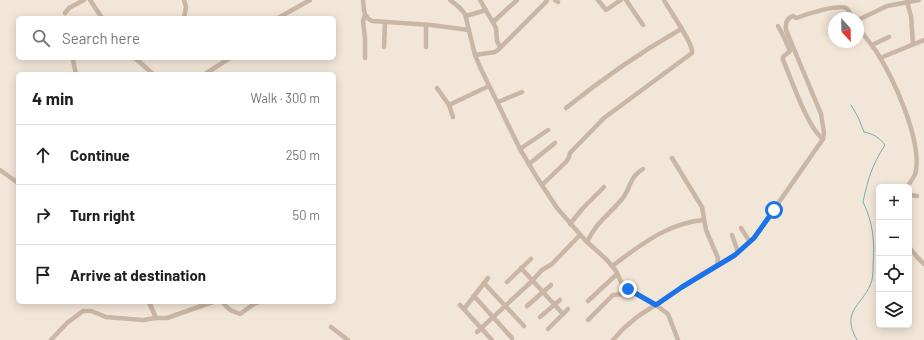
<!DOCTYPE html>
<meta charset="utf-8">
<style>
body{margin:0;font-family:Barlow,sans-serif;background:#f6f6f6;color:#202124}
.controls{position:absolute;right:12px;bottom:12px;display:grid;overflow:hidden;border-radius:6px;box-shadow:0 2px 10px #0003}
.controls button{width:36px;height:36px;display:grid;place-items:center;padding:0;border:0;border-bottom:1px solid #e0e0e0;background:#fff;color:#202124;font:20px sans-serif}
.compass{position:absolute;left:828px;top:12px;width:36px;height:36px;border-radius:50%;background:#fff;box-shadow:0 2px 10px #0003;rotate:158deg}
.stop{position:absolute;width:12px;height:12px;margin:-9px;border:3px solid #1a73e8;border-radius:50%;background:#fff}
.stop.end{background:#1a73e8;border-color:#fff;box-shadow:0 1px 4px #0008}
.list{margin:0;padding:0;list-style:none}
h2{display:flex;justify-content:space-between;align-items:center;height:52px;margin:0;padding:0 16px;font-size:17px}
h2 small{font-size:13px;font-weight:400;color:#757577}
.list li{display:grid;grid-template-columns:26px 1fr auto;gap:12px;align-items:center;box-sizing:border-box;height:60px;padding:0 16px;border-top:1px solid #e0e0e0}
.list b{display:block;font-size:15px;white-space:nowrap}
.list em{font-size:13px;font-style:normal;color:#757577}
.icon{flex:none;width:22px;height:22px;fill:none;stroke:currentColor;stroke-width:2;stroke-linecap:round;stroke-linejoin:round}
.map{position:relative;flex:none;width:924px;height:340px;overflow:hidden}
.search{position:absolute;background:#fff;box-shadow:0 2px 10px #0003;left:16px;top:16px;width:320px;height:44px;display:flex;align-items:center;gap:10px;box-sizing:border-box;padding:0 14px;border-radius:6px;color:#757577;font-size:15px}
.panel{position:absolute;background:#fff;box-shadow:0 2px 10px #0003;left:16px;top:72px;width:320px;height:232px;border-radius:6px}
.map>svg:first-child{display:block}
</style>
<div class="map">
<svg width="924" height="340" viewBox="0 0 924 340">
<rect width="100%" height="100%" fill="#f2e6d8"/>
<g fill="none" stroke-linecap="round" stroke-linejoin="round">
<path stroke="#76adb0" stroke-width="1" d="M851 105 858 117 864 132C873 134 879 137 885 145 872 165 868 179 863 202 873 222 875 242 873 265 873 269 873 275 872 280 865 305 839 309 857 340"/>
<g stroke="#cab6a4" stroke-width="4.5">
<polyline points="90,0 102,18"/>
<path d="M363 0C364 9 363 17 372 21L431 25 469 30"/>
<polyline points="450,0 459,7 465,14 475,55 480,67 520,149 536,176 557,208 585,240 607,260 616,271 621,282 627,289 656,305 668,314 678,340"/>
<polyline points="480,0 496,28 497,41 500,47"/>
<polyline points="555,0 558,2"/>
<polyline points="598,0 606,10 621,0"/>
<polyline points="626,0 643,25"/>
<polyline points="907,2 911,16 913,44"/>
<polyline points="65,13 69,8 84,0"/>
<polyline points="365,15 363,21 365,38 365,58"/>
<polyline points="466,16 486,10"/>
<polyline points="184,18 186,7 184,0"/>
<polyline points="278,18 310,0"/>
<polyline points="858,20 887,6 919,0"/>
<polyline points="493,22 517,0"/>
<polyline points="426,25 426,47"/>
<path d="M778 26 784 37 790 51 783 57V60C792 80 807 127 823 139"/>
<path d="M858 27C864 35 870 43 876 51 894 79 921 138 916 171 915 177 910 182 907 187"/>
<polyline points="872,45 889,37"/>
<polyline points="384,47 385,23"/>
<polyline points="475,55 495,52 498,50 546,2 547,0"/>
<polyline points="135,58 153,74"/>
<polyline points="880,58 924,40"/>
<polyline points="73,60 76,74"/>
<polyline points="205,74 230,58"/>
<polyline points="437,88 449,105 453,117"/>
<polyline points="498,102 522,92"/>
<polyline points="449,105 489,86"/>
<path d="M566 108C602 79 641 52 681 29"/>
<polyline points="520,149 548,130"/>
<polyline points="672,158 702,207 706,230 718,258 717,266"/>
<polyline points="529,164 555,143"/>
<polyline points="0,170 18,183"/>
<path d="M542 185 566 162 569 157 570 153 604 118 692 53C694 44 669 10 664 0"/>
<polyline points="909,195 917,196"/>
<polyline points="570,224 583,208 604,187"/>
<polyline points="741,228 750,242"/>
<polyline points="732,235 738,252"/>
<path d="M587 242C597 221 608 216 622 199 628 192 629 184 634 177 636 174 640 171 643 169"/>
<polyline points="909,247 917,257 924,264"/>
<path d="M612 266C641 245 667 223 704 220"/>
<polyline points="521,268 563,314"/>
<polyline points="507,282 531,259"/>
<polyline points="484,283 524,326"/>
<polyline points="474,296 512,338"/>
<polyline points="588,301 617,274"/>
<polyline points="149,302 156,318"/>
<polyline points="222,302 230,310 240,314 254,304 259,302"/>
<polyline points="460,305 492,340"/>
<polyline points="527,306 551,285"/>
<polyline points="464,309 488,278"/>
<polyline points="540,317 560,300"/>
<polyline points="588,320 613,295 623,294 628,289"/>
<polyline points="331,327 348,340"/>
<polyline points="548,329 568,309"/>
<polyline points="477,332 531,282 542,270 552,264 580,235"/>
<polyline points="51,340 67,323 83,311 91,311 106,317 143,320 156,318 167,318 213,302"/>
<path d="M613 340 623 329 637 317 702 274 735 255 754 238 823 139 824 133 821 114 786 30C785 23 787 18 793 16L796 18C804 15 838 4 846 8 849 10 851 15 853 18"/>
</g>
</g>
<g fill="none" stroke-linecap="round" stroke-linejoin="round">
<polyline stroke="#1a73e8" stroke-width="5" points="628,289 656,305 682,287 735,255 754,238 774,210"/>
</g>
</svg>
<div class="controls">
<button>+</button>
<button>−</button>
<button><svg class="icon" aria-label="locate" viewBox="0 0 24 24"><circle cx="12" cy="12" r="6"/><path d="M12 2v4M12 18v4M2 12h4M18 12h4"/></svg></button>
<button><svg class="icon" aria-label="layers" viewBox="0 0 24 24"><path d="M12 4l9 5-9 5-9-5zM3 14l9 5 9-5"/></svg></button>
</div>
<svg class="compass" viewBox="-18 -18 36 36"><path d="M0-13l5 13h-10z" fill="#e53935"/><path d="M0 13l5-13h-10z" fill="#757577"/></svg>
<div class="stop" style="left:774px;top:210px"></div>
<div class="stop end" style="left:628px;top:289px"></div>
<div class="search"><svg class="icon" aria-label="search" viewBox="0 0 24 24"><circle cx="10" cy="10" r="6"/><path d="M15 15l6 6"/></svg>Search here</div>
<section class="panel">
<h2>4 min<small>Walk · 300 m</small></h2>
<ul class="list">
<li><svg class="icon" aria-label="ahead" viewBox="0 0 24 24"><path d="M12 20V5M6 11l6-6 6 6"/></svg><div><b>Continue</b></div><em>250 m</em></li>
<li><svg class="icon" aria-label="right" viewBox="0 0 24 24"><path d="M7 20v-9h11M14 6l5 5-5 5"/></svg><div><b>Turn right</b></div><em>50 m</em></li>
<li><svg class="icon" aria-label="arrive" viewBox="0 0 24 24"><path d="M6 21V4h12l-3 4 3 4H6"/></svg><div><b>Arrive at destination</b></div></li>
</ul>
</section>
</div>
